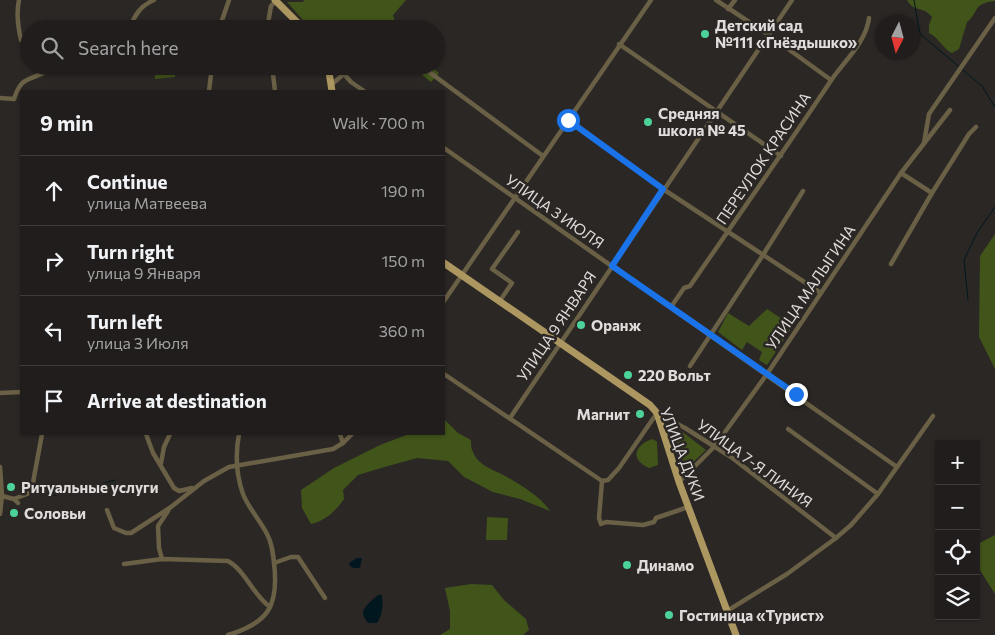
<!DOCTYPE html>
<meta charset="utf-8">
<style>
body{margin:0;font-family:Commissioner,sans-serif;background:#2d2a29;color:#f1f3f6}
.controls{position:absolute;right:15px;bottom:15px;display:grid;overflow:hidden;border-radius:0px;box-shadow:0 1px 4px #0004}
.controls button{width:45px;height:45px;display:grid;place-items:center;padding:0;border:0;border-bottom:1px solid #3d3b3b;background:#201d1c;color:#f1f3f6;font:25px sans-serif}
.compass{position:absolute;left:875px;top:15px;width:45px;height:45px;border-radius:50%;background:#201d1c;box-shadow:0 1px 4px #0004;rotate:186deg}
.stop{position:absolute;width:15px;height:15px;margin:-11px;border:4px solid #1a73e8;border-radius:50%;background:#fff}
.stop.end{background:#1a73e8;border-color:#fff;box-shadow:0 1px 5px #0008}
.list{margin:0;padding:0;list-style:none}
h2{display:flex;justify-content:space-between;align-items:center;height:65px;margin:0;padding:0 20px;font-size:21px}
h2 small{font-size:16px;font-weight:400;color:#a2a2a3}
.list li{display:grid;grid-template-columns:32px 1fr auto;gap:15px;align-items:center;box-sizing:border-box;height:70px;padding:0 20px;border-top:1px solid #3d3b3b}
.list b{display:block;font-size:19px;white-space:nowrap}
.list p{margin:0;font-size:16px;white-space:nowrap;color:#a2a2a3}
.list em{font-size:16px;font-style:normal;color:#a2a2a3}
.icon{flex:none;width:28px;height:28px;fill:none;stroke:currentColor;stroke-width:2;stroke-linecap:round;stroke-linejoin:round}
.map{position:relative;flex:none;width:995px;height:635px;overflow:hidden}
.search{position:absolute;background:#201d1c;box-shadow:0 1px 4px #0004;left:20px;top:20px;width:425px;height:55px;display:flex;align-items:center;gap:12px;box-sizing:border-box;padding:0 18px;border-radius:28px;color:#a2a2a3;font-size:19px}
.panel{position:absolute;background:#201d1c;box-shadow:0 1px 4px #0004;left:20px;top:90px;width:425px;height:345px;border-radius:0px}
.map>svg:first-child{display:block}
</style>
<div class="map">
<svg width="995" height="635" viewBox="0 0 995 635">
<rect width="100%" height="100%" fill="#2b2725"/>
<g fill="#41541a">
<polygon points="304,0 406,0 393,15 397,29 311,29 287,2 303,2"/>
<path d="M907 0H995V1C971 4 980 12 967 22L959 49 952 53C944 50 939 38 929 33V25L932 17C930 15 928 13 925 11 917 8 912 9 907 0Z"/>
<polygon points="411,66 430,66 439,73 431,82"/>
<polygon points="155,68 175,68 175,77 155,79"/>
<polygon points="995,234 995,369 979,337 980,256"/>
<polygon points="767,309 793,326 767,365 759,360 762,352 747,342 742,350 718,332 728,313 749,326"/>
<path d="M444 419 458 433 471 440C471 444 471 449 473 452 478 466 495 470 507 477 522 486 540 496 550 511L520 499 493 492 464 477 448 461 417 458 388 466 358 475 343 490 344 499C336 511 325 521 311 524L302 508 301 490 334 468 380 445 409 434H444Z"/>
<polygon points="680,430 706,450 684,471 674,434"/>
<path d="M653 439 657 442 658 465 649 468C629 459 635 444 653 439Z"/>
<polygon points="487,517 508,518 507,540 486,540"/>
<polygon points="995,535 995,594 976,564 976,545"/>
<polygon points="471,584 492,585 504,600 526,619 529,630 523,635 440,635 450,629 450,611 445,588"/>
</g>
<g fill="#001720">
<polygon points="357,558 362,558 360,568 353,568 350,566 349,563"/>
<path d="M380 594 382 596C383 605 383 614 377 623H368C366 620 362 615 363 612 364 606 375 597 380 594Z"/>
</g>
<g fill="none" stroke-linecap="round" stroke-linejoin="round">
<g stroke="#001720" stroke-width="1">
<polyline points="914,0 920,34 982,86 995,107"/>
<polyline points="968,300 964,260 977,233 995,207"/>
<polyline points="52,496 115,480"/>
</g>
<g stroke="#6a6046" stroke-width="4.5">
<path d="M19 0C16 13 18 27 21 40L29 45"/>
<polyline points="716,0 769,35 831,80"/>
<polyline points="728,9 735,0"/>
<path d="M129 29C135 15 140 6 154 0"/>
<polyline points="219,29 229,0"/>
<polyline points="267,29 271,6 276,1"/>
<polyline points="619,44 781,156"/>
<polyline points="272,66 275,91"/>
<polyline points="337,66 351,82 364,91"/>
<polyline points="421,66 543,156"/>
<polyline points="100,68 101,66"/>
<polyline points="331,85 353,66"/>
<polyline points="209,91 212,66"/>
<path d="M0 98 14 99C21 77 27 81 46 72"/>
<polyline points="568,120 663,189 821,293"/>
<polyline points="924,143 929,114 995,18"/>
<polyline points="444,148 897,467"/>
<polyline points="901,173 932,193"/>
<polyline points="891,264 932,193 969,134 976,127"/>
<polyline points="444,301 651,0"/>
<polyline points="499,302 512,283 492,269 518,232"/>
<path d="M671 307 684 288 690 286C737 218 784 151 830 82 843 62 866 43 869 18"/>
<polyline points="690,366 763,255 803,191"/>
<polyline points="444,374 602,481 608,480 619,468 657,413 685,428 731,457 836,538"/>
<polyline points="0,393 21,392"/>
<polyline points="510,418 792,0"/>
<polyline points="788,429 878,494"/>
<polyline points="146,434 153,453 174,488 179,491 192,488"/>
<polyline points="340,434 343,443"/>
<polyline points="161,463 164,447 170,434"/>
<polyline points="0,467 2,496 0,514"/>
<polyline points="602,481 599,518 601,524 606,522 643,525 654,522 656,518 688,507"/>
<polyline points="679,482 713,448 725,432 767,374 901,173 950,110"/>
<polyline points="2,496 14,499 18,503"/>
<polyline points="14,499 27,494 32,488 42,434"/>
<polyline points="107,510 114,528 126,533 131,533 171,507 204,481 229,467 333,449 343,443 352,434"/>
<polyline points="162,559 159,548 158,526 168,511"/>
<polyline points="274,563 291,557 298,557 325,598"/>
<path d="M124 564 162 559 228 561C245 570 253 595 270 607"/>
<polyline points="727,611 787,574 836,538 851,525 878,494 933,416"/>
<path d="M228 635C269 623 279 605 274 563 273 553 272 543 267 534 260 520 249 509 243 494 236 474 235 455 239 434"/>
</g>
<g stroke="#ad9761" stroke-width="7">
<polyline points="275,0 304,29"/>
<polyline points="328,66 332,91"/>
<polyline points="444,263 650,405 657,413 679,482 736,635"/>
</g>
</g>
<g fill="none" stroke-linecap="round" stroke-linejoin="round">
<polyline stroke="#1a73e8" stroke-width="6" points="568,120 663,189 612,266 796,394"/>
</g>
<g fill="#4cd39a" stroke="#2b2725" stroke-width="2">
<circle cx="705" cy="34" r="5"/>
<circle cx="648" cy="122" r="5"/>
<circle cx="581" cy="325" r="5"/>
<circle cx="628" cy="375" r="5"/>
<circle cx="640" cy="414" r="5"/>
<circle cx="11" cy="487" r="5"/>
<circle cx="14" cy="513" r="5"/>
<circle cx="627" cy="565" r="5"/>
<circle cx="669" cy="615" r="5"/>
</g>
<g text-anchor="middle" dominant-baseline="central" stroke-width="5" stroke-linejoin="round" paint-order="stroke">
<g font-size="15" font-weight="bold" fill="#dfdcdb" stroke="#2b2725" text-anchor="start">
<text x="715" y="25">Детский сад<tspan x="715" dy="17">№111 «Гнёздышко»</tspan></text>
<text x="658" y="113">Средняя<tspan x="658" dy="17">школа № 45</tspan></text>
<text x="591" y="325">Оранж</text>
<text x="638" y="375">220 Вольт</text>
<text x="630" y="414" text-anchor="end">Магнит</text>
<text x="21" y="487">Ритуальные услуги</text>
<text x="24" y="513">Соловьи</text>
<text x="637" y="565">Динамо</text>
<text x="679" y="615">Гостиница «Турист»</text>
</g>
<g font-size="15" fill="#dfdcdb" stroke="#2b2725">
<text transform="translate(763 158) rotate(-56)">ПЕРЕУЛОК КРАСИНА</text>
<text transform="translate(555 211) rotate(35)">УЛИЦА 3 ИЮЛЯ</text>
<text transform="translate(810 287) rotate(-56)">УЛИЦА МАЛЫГИНА</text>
<text transform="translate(556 326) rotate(-56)">УЛИЦА 9 ЯНВАРЯ</text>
<text transform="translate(683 454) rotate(69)">УЛИЦА ДУКИ</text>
<text transform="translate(755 463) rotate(36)">УЛИЦА 7-Я ЛИНИЯ</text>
</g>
</g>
</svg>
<div class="controls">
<button>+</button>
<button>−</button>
<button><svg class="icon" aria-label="locate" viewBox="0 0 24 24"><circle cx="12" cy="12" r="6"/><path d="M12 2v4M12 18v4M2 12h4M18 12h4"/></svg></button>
<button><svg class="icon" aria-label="layers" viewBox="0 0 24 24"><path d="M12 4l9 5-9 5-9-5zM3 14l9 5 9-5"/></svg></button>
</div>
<svg class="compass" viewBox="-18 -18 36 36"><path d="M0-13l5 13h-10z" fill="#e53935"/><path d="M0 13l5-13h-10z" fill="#a2a2a3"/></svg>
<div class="stop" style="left:568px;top:120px"></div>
<div class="stop end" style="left:796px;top:394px"></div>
<div class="search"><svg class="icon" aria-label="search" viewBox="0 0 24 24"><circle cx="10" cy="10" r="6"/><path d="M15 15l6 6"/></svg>Search here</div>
<section class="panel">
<h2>9 min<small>Walk · 700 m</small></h2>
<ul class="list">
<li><svg class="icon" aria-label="ahead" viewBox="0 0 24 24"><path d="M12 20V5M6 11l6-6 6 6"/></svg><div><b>Continue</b><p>улица Матвеева</p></div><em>190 m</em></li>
<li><svg class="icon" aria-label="right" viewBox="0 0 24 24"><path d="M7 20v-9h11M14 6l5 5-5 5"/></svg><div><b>Turn right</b><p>улица 9 Января</p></div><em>150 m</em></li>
<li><svg class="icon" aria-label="left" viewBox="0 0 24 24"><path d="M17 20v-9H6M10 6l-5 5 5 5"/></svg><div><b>Turn left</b><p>улица 3 Июля</p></div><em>360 m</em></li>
<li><svg class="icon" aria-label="arrive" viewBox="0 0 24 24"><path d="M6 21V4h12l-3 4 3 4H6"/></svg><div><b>Arrive at destination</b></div></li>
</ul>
</section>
</div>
